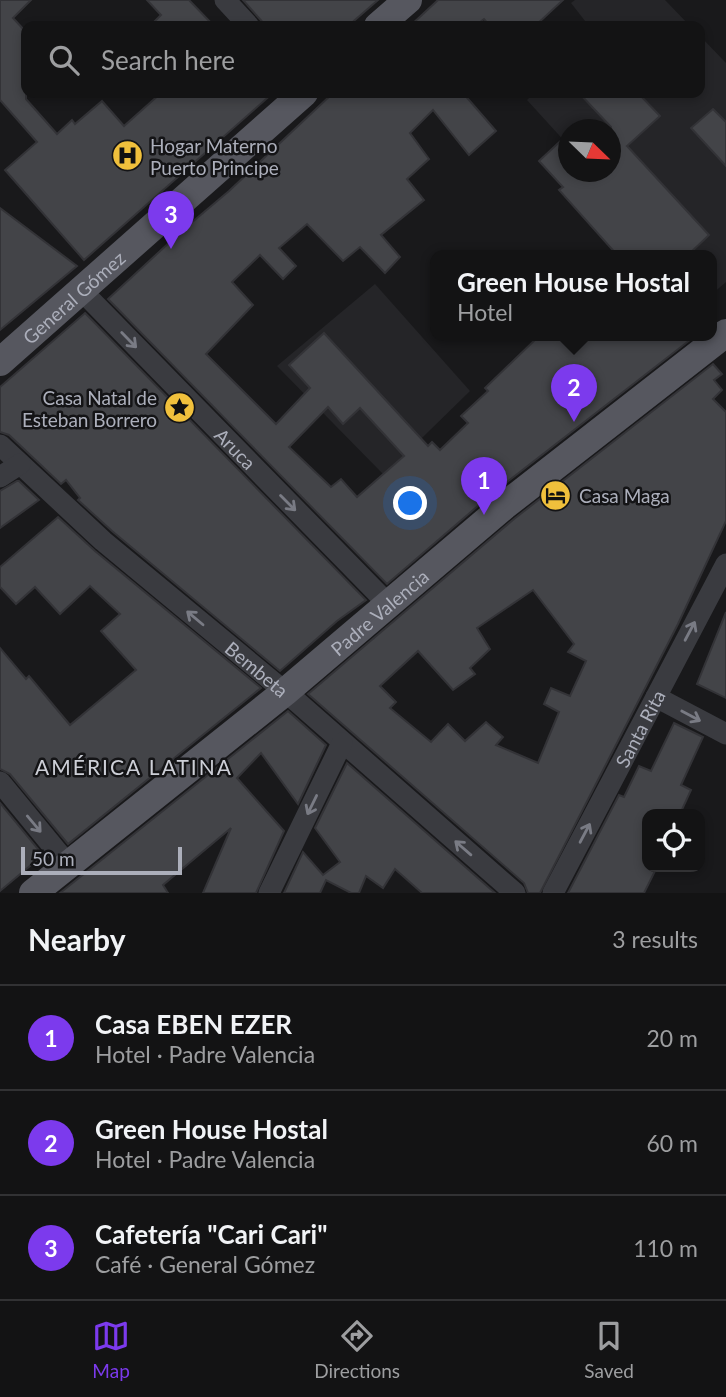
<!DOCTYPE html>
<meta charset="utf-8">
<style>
body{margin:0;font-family:Lato,sans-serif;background:#1c1c1d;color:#f1f3f6}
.controls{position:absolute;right:21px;bottom:21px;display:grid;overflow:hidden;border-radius:14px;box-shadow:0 4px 10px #0003}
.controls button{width:63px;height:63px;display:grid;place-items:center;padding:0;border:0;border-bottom:2px solid #323234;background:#131314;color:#f1f3f6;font:35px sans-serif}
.compass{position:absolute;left:558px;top:119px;width:63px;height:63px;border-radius:50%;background:#131314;box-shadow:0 4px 10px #0003;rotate:113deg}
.scale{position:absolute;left:21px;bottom:18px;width:161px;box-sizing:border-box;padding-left:7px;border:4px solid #acafbb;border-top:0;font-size:19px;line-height:24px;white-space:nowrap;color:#acafbb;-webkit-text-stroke:5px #141416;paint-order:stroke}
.you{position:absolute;left:411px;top:504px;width:24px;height:24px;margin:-18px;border:5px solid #fff;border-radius:50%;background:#1a73e8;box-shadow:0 0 0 10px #1a73e833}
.badge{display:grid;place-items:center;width:46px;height:46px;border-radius:50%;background:#7c3aed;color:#fff;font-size:23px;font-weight:700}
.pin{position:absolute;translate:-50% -58px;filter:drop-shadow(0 2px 4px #0008)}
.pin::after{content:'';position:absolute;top:37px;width:24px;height:21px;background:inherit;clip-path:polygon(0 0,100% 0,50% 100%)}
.popup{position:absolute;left:430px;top:250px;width:287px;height:91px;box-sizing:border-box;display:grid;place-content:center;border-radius:14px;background:#131314;filter:drop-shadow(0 2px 5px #0005);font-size:23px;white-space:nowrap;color:#9d9ea0}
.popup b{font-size:26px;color:#f1f3f6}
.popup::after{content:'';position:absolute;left:50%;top:100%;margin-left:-14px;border:14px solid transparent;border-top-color:#131314}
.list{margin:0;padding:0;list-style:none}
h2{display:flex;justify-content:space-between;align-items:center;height:91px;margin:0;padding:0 28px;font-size:30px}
h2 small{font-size:23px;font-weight:400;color:#9d9ea0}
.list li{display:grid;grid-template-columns:46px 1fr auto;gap:21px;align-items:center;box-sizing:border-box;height:105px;padding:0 28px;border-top:2px solid #323234}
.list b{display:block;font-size:26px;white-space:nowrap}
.list p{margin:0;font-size:23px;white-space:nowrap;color:#9d9ea0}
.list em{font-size:23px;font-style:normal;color:#9d9ea0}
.icon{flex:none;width:38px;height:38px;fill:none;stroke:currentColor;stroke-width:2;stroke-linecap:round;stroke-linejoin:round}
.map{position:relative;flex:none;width:726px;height:893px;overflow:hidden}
.search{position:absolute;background:#131314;box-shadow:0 4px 10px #0003;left:21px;right:21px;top:21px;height:77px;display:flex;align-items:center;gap:18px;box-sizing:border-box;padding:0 24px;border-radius:14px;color:#9d9ea0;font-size:26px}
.sheet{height:406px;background:#131314}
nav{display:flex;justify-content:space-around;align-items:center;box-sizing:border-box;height:98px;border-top:2px solid #323234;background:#131314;font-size:19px;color:#9d9ea0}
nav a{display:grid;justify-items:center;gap:4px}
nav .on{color:#7c3aed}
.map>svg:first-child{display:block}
</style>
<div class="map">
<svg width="726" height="893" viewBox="0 0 726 893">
<rect width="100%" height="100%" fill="#19191b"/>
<g fill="#252528">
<polygon points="575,0 665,0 690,26 589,26 571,3"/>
<polygon points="700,36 726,63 726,282 712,294 712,256 671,256 593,172 610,172 610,130 568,130 568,145 527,100 534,93 700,93"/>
<polygon points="375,284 470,391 384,475 277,366"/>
</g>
<g fill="#434448" stroke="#333337" stroke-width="2" fill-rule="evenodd">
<polygon points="0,0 31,0 13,18 26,32 26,99 57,134 72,120 75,124 102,101 124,126 161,93 273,93 84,260 5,170 37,142 0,100"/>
<polygon points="147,0 189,0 214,26 150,26 161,15"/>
<polygon points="243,0 378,0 348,26 266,26"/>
<polygon points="438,0 563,0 535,26 490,26 484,19 475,26 410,26"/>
<path d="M333 93H463L496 131 469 155 433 110 410 133 429 159 407 179 424 200 381 235 400 257 385 273 360 247 343 261 307 224 279 248 296 266 283 279 260 255 232 282 253 305 206 354 276 424 310 388 289 365 324 333 428 446 432 442 440 450 468 423 461 416 488 391 485 388 539 336H686L690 340 493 493 387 584 108 299 184 229 229 191ZM328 407 343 424 360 408 404 456 357 497 341 479 331 487 289 447Z"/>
<polygon points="579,93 638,93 660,116 627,146 709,235 687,256 618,256 559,190 563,187 539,161 569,133 569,172 611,172 611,127"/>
<polygon points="713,109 726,122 726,166 691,128"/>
<polygon points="0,208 77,266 0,330"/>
<polygon points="85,313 366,600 337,621 280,671 112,531 78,500 80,498 66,480 61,484 9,435 0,432 0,387"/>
<path d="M713 364 722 374 714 380 722 390 713 399 726 412V521L678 624 540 893H528L524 883 308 694 514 519ZM533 590 574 644 568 652 586 661 570 696 551 688 544 704 559 712 538 763 496 745 503 737 486 722 465 741 448 724 431 742 390 708 396 702 380 686 418 651 453 690 475 674 470 668 490 649 477 628Z"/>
<polygon points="17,481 19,481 39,500 0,528 0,491"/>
<polygon points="58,517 95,551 261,688 68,844 10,774 0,769 0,648 26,679 29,676 70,725 136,670 101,631 120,614 90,586 60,614 35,587 16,604 0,587 0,567"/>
<polygon points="726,612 726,698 697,684"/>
<polygon points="288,711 326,745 298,804 261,753 237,778 284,831 256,893 203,893 231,828 163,885 168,893 60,893"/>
<polygon points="674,723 703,737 681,785 691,790 680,814 647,814 647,867 657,867 644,893 568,893 619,795 624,797 639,766 651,771"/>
<polygon points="347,763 495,893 422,893 395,869 383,888 366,876 359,893 351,893 326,880 320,893 284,893 303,852 323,875 340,862 315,828"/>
<polygon points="0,803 43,855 0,891"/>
</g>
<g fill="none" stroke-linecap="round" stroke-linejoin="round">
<g stroke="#3a3b40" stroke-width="21">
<polyline points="225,0 249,26"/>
<path id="s1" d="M82 291 389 605"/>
<path id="s2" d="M0 445 103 541 295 700 515 893"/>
<polyline points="0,477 20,464"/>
<polyline points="656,697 726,734"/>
<polyline points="0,782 69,866"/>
<polyline points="269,893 342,743"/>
<path id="s3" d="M553 893 726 564"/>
</g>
<g stroke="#56575f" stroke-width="28">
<polyline points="378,26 408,0"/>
<path id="s4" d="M0 362 304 93"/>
<path id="s5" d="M33 893 285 692 504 506 726 333"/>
</g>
</g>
<defs><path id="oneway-shaft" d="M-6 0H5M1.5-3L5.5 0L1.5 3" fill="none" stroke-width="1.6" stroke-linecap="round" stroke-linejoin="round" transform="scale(1.75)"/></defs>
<g stroke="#797b84">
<use href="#oneway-shaft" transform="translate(129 340) rotate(46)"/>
<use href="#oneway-shaft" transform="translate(288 503) rotate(45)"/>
<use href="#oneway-shaft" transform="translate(195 618) rotate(-140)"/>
<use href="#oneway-shaft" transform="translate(690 631) rotate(-62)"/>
<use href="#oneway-shaft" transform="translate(691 716) rotate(28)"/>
<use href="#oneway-shaft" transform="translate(312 805) rotate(116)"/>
<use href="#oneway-shaft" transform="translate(34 824) rotate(50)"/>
<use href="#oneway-shaft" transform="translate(585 833) rotate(-62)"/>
<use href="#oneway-shaft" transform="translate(463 848) rotate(-139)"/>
</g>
<defs>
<symbol id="hospital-disc" viewBox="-11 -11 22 22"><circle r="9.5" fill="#f0c03c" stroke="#141416"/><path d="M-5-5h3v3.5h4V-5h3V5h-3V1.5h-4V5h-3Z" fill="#111"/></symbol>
<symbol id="sight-disc" viewBox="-11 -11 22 22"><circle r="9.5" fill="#f0c03c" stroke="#141416"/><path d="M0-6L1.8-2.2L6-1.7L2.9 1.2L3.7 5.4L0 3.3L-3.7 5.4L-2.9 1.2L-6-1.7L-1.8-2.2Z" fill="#111"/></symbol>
<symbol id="hotel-disc" viewBox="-11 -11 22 22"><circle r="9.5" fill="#f0c03c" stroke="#141416"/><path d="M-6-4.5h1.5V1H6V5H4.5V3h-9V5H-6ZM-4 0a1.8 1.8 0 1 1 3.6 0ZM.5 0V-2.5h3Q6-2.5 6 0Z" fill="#111"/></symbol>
</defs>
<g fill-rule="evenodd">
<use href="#hospital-disc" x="110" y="138" width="35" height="35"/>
<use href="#sight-disc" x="162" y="390" width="35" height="35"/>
<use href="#hotel-disc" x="538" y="478" width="35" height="35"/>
</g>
<g text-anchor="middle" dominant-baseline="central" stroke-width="5" stroke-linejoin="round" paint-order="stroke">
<g font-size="19" fill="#acafbb" stroke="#141416" text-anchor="start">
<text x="150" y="145">Hogar Materno<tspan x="150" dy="22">Puerto Principe</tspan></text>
<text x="157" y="397" text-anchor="end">Casa Natal de<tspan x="157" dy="22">Esteban Borrero</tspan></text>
<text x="579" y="495">Casa Maga</text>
</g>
<g font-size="19" fill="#acafbb" stroke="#141416">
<text stroke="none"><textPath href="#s4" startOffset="98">General Gómez</textPath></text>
<text stroke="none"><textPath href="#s1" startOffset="220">Aruca</textPath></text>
<text stroke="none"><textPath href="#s5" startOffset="446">Padre Valencia</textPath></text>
<text stroke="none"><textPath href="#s2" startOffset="341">Bembeta</textPath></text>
<text stroke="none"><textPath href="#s3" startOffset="186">Santa Rita</textPath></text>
</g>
<g font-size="21" letter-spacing="2" fill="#cdcfd7" stroke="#141416">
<text x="134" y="766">AMÉRICA LATINA</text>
</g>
</g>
</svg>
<div class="controls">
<button><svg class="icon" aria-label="locate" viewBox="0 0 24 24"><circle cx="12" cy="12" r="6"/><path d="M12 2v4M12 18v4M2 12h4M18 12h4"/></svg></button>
</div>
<svg class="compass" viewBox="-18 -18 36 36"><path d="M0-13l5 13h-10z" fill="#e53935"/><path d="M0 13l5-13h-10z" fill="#9d9ea0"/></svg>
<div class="scale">50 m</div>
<div class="you"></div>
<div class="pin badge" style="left:484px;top:515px">1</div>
<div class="pin badge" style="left:574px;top:422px">2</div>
<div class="popup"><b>Green House Hostal</b>Hotel</div>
<div class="pin badge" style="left:171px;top:249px">3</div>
<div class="search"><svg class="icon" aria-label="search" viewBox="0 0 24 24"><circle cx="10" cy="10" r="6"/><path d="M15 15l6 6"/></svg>Search here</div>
</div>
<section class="sheet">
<h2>Nearby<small>3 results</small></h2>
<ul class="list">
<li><span class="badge">1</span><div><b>Casa EBEN EZER</b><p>Hotel · Padre Valencia</p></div><em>20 m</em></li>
<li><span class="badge">2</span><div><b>Green House Hostal</b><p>Hotel · Padre Valencia</p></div><em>60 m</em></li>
<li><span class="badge">3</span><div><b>Cafetería &quot;Cari Cari&quot;</b><p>Café · General Gómez</p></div><em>110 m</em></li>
</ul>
</section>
<nav>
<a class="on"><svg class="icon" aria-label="map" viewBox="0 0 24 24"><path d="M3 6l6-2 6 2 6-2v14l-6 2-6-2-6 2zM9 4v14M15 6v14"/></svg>Map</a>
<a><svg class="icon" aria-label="directions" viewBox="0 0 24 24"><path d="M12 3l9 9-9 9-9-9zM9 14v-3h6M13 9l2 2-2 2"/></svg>Directions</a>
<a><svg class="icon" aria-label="saved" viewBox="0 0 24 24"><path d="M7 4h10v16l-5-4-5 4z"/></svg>Saved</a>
</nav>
